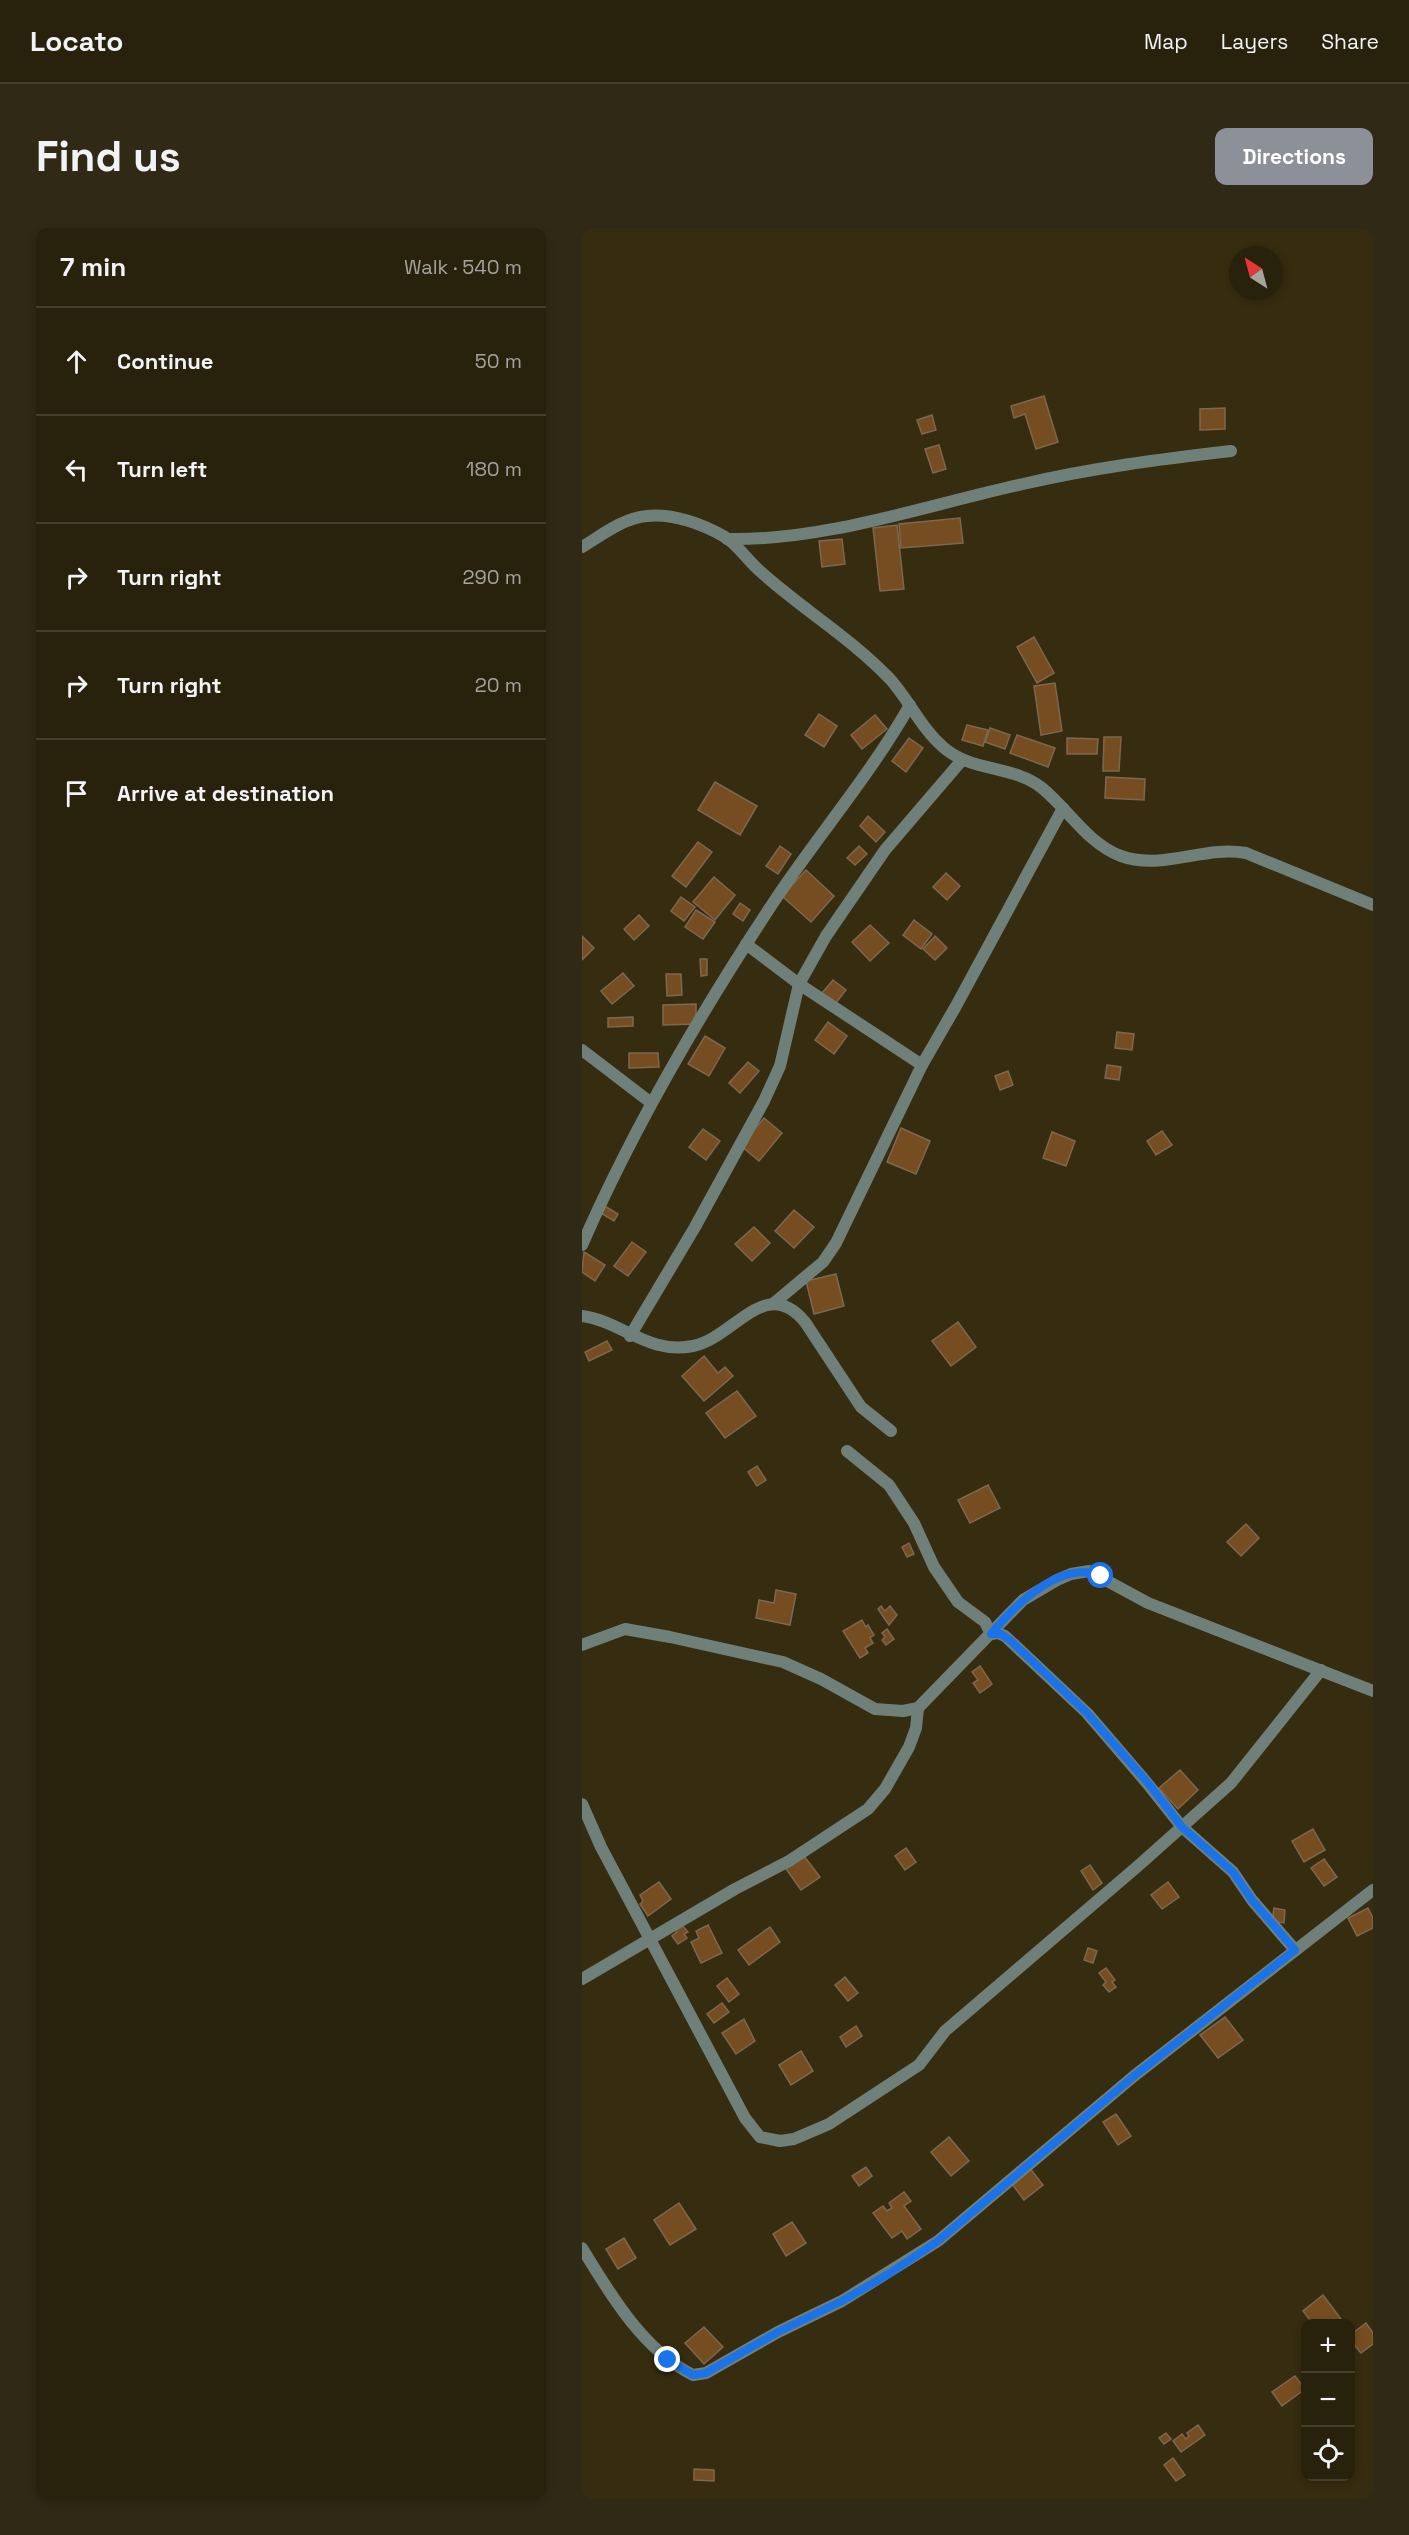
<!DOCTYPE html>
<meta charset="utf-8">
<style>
body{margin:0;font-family:"Space Grotesk",sans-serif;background:#302915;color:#f1f3f6}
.controls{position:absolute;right:18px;bottom:18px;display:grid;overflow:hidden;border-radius:12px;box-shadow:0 3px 9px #0003}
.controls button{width:54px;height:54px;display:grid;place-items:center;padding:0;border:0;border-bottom:2px solid #443e2d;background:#28210c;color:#f1f3f6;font:30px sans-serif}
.compass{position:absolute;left:647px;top:18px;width:54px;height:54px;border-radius:50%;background:#28210c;box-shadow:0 3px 9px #0003;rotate:324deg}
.stop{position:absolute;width:18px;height:18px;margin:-14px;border:4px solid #1a73e8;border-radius:50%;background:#fff}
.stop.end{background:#1a73e8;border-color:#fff;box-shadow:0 2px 6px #0008}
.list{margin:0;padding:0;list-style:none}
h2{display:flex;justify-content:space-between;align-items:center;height:78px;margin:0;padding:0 24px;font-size:26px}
h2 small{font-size:20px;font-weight:400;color:#a5a39d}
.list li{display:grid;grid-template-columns:39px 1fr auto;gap:18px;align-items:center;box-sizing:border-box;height:108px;padding:0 24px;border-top:2px solid #443e2d}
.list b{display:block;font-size:22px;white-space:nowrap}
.list em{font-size:20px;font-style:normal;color:#a5a39d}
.icon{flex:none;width:33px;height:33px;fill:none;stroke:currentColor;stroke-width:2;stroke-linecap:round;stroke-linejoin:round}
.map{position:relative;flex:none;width:791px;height:2271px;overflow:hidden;border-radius:12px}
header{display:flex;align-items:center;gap:36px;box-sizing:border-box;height:84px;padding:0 30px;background:#28210c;border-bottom:2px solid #443e2d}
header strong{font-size:28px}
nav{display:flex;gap:33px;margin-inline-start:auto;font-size:21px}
.intro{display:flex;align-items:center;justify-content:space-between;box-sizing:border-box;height:144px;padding:0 36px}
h1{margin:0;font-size:42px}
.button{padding:15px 27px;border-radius:12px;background:#8c9099;color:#fff;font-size:21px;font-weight:700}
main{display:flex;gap:36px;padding:0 36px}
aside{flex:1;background:#28210c;border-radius:12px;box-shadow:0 3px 9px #0003}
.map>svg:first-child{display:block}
</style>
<header>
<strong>Locato</strong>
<nav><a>Map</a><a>Layers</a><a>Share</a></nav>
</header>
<div class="intro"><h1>Find us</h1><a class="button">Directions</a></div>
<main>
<aside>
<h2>7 min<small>Walk · 540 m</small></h2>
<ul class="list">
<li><svg class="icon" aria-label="ahead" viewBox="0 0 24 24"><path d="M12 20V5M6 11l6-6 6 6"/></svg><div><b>Continue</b></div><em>50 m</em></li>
<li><svg class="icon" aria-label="left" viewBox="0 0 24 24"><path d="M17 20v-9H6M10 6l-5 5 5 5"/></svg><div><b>Turn left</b></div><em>180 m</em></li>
<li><svg class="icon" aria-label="right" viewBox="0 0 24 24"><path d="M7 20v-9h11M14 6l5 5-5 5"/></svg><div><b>Turn right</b></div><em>290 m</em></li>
<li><svg class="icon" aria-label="right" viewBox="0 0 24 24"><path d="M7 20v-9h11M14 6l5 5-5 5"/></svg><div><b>Turn right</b></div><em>20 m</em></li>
<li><svg class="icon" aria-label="arrive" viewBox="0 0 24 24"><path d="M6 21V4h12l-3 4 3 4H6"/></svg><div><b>Arrive at destination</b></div></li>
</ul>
</aside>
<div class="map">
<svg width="791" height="2271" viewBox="0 0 791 2271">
<rect width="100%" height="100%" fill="#362c10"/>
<g fill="#764d20" stroke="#7e6750" stroke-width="1.5">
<polygon points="462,168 476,214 454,221 443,186 432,190 429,178"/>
<polygon points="643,180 643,201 618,202 618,181"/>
<polygon points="350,187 354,202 340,206 335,192"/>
<polygon points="357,217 364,241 351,245 343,221"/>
<polygon points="378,290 381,315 319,320 317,296"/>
<polygon points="315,297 322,361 298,363 291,300"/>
<polygon points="260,311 263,336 240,339 237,313"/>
<polygon points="452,409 472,445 455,455 435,419"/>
<polygon points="473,455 480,503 459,507 452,458"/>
<polygon points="237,486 255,498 242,519 223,507"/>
<polygon points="293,487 305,501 280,521 269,507"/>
<polygon points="385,497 406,502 401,518 380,512"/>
<polygon points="408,500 428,507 423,521 403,514"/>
<polygon points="435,507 473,520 466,539 428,525"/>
<polygon points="522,509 539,509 537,543 521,543"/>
<polygon points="327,510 341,520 324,544 310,533"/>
<polygon points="485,510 516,511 515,526 485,526"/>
<polygon points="524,549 563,551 562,572 523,570"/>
<polygon points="133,554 175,578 158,607 116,582"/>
<polygon points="286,588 303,604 294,614 278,598"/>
<polygon points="116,614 130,624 104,659 90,648"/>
<polygon points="198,618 209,626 196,646 184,638"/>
<polygon points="277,618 285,626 273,637 265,630"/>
<polygon points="224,642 252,668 229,694 200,668"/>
<polygon points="364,645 378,658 365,672 351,659"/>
<polygon points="132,649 153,667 133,692 111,674"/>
<polygon points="99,669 113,679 102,693 89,683"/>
<polygon points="158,675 168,682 161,693 151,686"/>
<polygon points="114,682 133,694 121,711 103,699"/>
<polygon points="57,687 67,698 52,712 42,701"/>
<polygon points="332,692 350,706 339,721 321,707"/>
<polygon points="288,697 307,715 288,733 270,714"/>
<polygon points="0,708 12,720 0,732"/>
<polygon points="353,708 365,720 353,732 341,721"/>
<polygon points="118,731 125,731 125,747 119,748"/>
<polygon points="41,745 52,758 30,776 19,763"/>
<polygon points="84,746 99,746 100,767 85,768"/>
<polygon points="251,752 264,762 253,776 239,766"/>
<polygon points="114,776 114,796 81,797 81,777"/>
<polygon points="51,789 51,798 26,799 26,790"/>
<polygon points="246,794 265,808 252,826 233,812"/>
<polygon points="535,804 552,806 550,822 533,820"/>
<polygon points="123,808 143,820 127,848 106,836"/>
<polygon points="47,825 76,825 77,839 47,840"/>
<polygon points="166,834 177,843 158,865 147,855"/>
<polygon points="525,837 539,839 537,852 523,850"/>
<polygon points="426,843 431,857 418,862 413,848"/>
<polygon points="182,890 200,905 177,933 159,918"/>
<polygon points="319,900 348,913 334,946 305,934"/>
<polygon points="121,901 138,913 124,932 107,919"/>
<polygon points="580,903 590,917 574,927 565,913"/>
<polygon points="470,904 493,913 484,938 461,930"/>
<polygon points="21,977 36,986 32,993 17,984"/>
<polygon points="212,982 232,999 212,1020 193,1003"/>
<polygon points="172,999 188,1015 170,1033 153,1016"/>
<polygon points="50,1014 64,1024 46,1048 32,1038"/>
<polygon points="2,1024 23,1037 13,1053 0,1044"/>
<polygon points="254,1046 262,1078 232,1086 224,1053"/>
<polygon points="376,1094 394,1119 369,1138 350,1113"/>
<polygon points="25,1113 30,1122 7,1133 3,1124"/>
<polygon points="122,1128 136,1145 143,1139 151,1148 122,1173 100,1148"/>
<polygon points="155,1163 174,1188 143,1210 124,1185"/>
<polygon points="175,1238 184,1252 175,1258 166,1244"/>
<polygon points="406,1257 418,1280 388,1295 376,1272"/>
<polygon points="664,1296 677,1310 659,1328 645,1314"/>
<polygon points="327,1315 332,1326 325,1329 320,1319"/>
<polygon points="194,1362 214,1366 208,1397 174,1390 177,1372 192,1375"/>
<polygon points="299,1378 303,1383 308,1378 315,1387 307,1397 296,1381"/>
<polygon points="280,1392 284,1399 286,1397 292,1407 288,1410 291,1415 283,1420 286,1425 278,1430 261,1403"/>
<polygon points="305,1401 312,1411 304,1417 300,1412 303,1409 300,1405"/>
<polygon points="398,1438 410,1456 398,1465 391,1455 396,1452 390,1444"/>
<polygon points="598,1542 616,1562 596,1581 577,1560"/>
<polygon points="731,1601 743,1622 722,1634 710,1613"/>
<polygon points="324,1620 334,1634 323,1642 313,1628"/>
<polygon points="222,1628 238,1649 219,1662 204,1641"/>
<polygon points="742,1631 755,1649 742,1658 729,1640"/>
<polygon points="508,1637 520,1655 511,1662 499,1643"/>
<polygon points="77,1654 89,1671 66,1688 58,1676 61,1673 58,1667"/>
<polygon points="586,1654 597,1669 580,1681 569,1667"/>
<polygon points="692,1680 703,1682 702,1695 690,1693"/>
<polygon points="786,1680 791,1690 791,1700 775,1708 766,1690"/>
<polygon points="98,1695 106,1704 102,1706 105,1710 96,1716 90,1708 95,1704 92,1699"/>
<polygon points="126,1697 140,1725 119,1735 109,1714 117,1710 114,1703"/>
<polygon points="188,1699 198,1714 167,1737 156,1722"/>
<polygon points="506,1720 515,1723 511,1735 502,1732"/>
<polygon points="524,1740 533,1752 530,1754 534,1759 527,1764 521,1757 524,1754 517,1745"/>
<polygon points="263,1749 276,1765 266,1773 253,1757"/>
<polygon points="145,1750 157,1766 147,1774 135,1758"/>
<polygon points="140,1775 147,1784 132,1795 125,1786"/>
<polygon points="643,1789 661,1812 636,1830 618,1807"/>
<polygon points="162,1791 173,1813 154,1826 140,1805"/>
<polygon points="274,1798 280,1808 264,1819 258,1809"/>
<polygon points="219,1823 231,1843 209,1857 197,1837"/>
<polygon points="534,1886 549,1908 536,1917 521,1894"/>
<polygon points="367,1909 387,1933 369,1948 349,1924"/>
<polygon points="284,1939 290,1948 277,1958 270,1948"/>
<polygon points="447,1939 461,1957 442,1972 430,1956"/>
<polygon points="322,1964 329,1973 322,1978 339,2001 325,2011 320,2003 310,2010 291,1985 301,1978 305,1983 310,1980 307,1975"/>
<polygon points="97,1975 114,2001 88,2017 72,1992"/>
<polygon points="210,1994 224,2015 204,2028 191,2006"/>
<polygon points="42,2010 54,2030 36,2041 24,2021"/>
<polygon points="741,2067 759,2091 752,2096 731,2096 721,2083"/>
<polygon points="784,2095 791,2105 791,2116 779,2125 768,2112 768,2107"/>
<polygon points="122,2099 141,2119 122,2136 103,2115"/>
<polygon points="713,2148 723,2161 700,2178 690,2164"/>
<polygon points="616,2197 623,2207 599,2224 591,2213 600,2206 604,2211 607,2208 605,2205"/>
<polygon points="584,2205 589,2211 582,2216 577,2210"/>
<polygon points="591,2230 603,2247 594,2253 582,2237"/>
<polygon points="112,2241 132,2242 132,2253 112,2252"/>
</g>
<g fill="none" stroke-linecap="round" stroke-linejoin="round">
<g stroke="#6f7f79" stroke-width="12">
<path d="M145 311C245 313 344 277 441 256 510 240 579 231 649 223"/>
<path d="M0 319C20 307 41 290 65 288 90 285 121 296 143 309 157 318 166 333 179 344 220 381 269 410 308 451 327 472 339 500 361 519 389 544 431 537 460 560 486 581 506 616 539 628 580 643 623 617 664 625L791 677"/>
<polyline points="164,716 217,756 340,837"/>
<polyline points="0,822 68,874"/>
<path d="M0 1017C53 896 120 782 193 672 237 606 289 546 328 477"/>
<polyline points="192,1075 241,1034 254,1015 340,837 374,778 481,580"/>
<path d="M0 1088C39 1093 66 1127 111 1118 152 1110 183 1046 223 1094L279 1179 309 1203"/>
<polyline points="48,1108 113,999 182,873 198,838 217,756 244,708 303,622 380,532"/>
<polyline points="265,1223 307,1257 332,1295 352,1339 376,1374 403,1394 409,1406"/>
<polyline points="409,1406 416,1405 423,1408 505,1485 565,1555 600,1599 651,1644 670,1672 713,1722"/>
<polyline points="0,1417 43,1401 88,1409 201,1434 239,1451 293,1481 321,1483 336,1480 441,1372 475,1352 489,1346 507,1343 566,1375 791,1463"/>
<polyline points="0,1576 19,1619 163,1890 178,1909 198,1913 212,1911 247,1896 337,1837 363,1803 556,1638 649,1555 739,1442"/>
<polyline points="0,1751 153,1661 207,1633 286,1581 303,1561 327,1519 334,1500 336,1480"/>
<path d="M0 2020C28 2066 61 2122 111 2147L124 2145 196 2104 260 2073 356 2013 552 1848 791 1662"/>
</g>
</g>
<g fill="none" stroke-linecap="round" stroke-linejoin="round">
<path stroke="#1a73e8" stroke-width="8" d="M86 2132 111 2147 124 2145 196 2104 260 2073 308 2045 356 2013 552 1848 713 1722 670 1672 651 1644 600 1599 566 1555 505 1485 429 1413 419 1406H409C432 1378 479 1331 519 1348"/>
</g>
</svg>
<div class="controls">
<button>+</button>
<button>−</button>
<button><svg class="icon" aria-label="locate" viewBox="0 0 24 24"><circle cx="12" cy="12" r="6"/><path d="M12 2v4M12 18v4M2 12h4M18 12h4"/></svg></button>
</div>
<svg class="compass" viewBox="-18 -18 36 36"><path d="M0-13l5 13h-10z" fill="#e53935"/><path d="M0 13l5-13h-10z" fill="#a5a39d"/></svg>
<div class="stop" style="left:519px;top:1348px"></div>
<div class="stop end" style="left:86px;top:2132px"></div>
</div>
</main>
